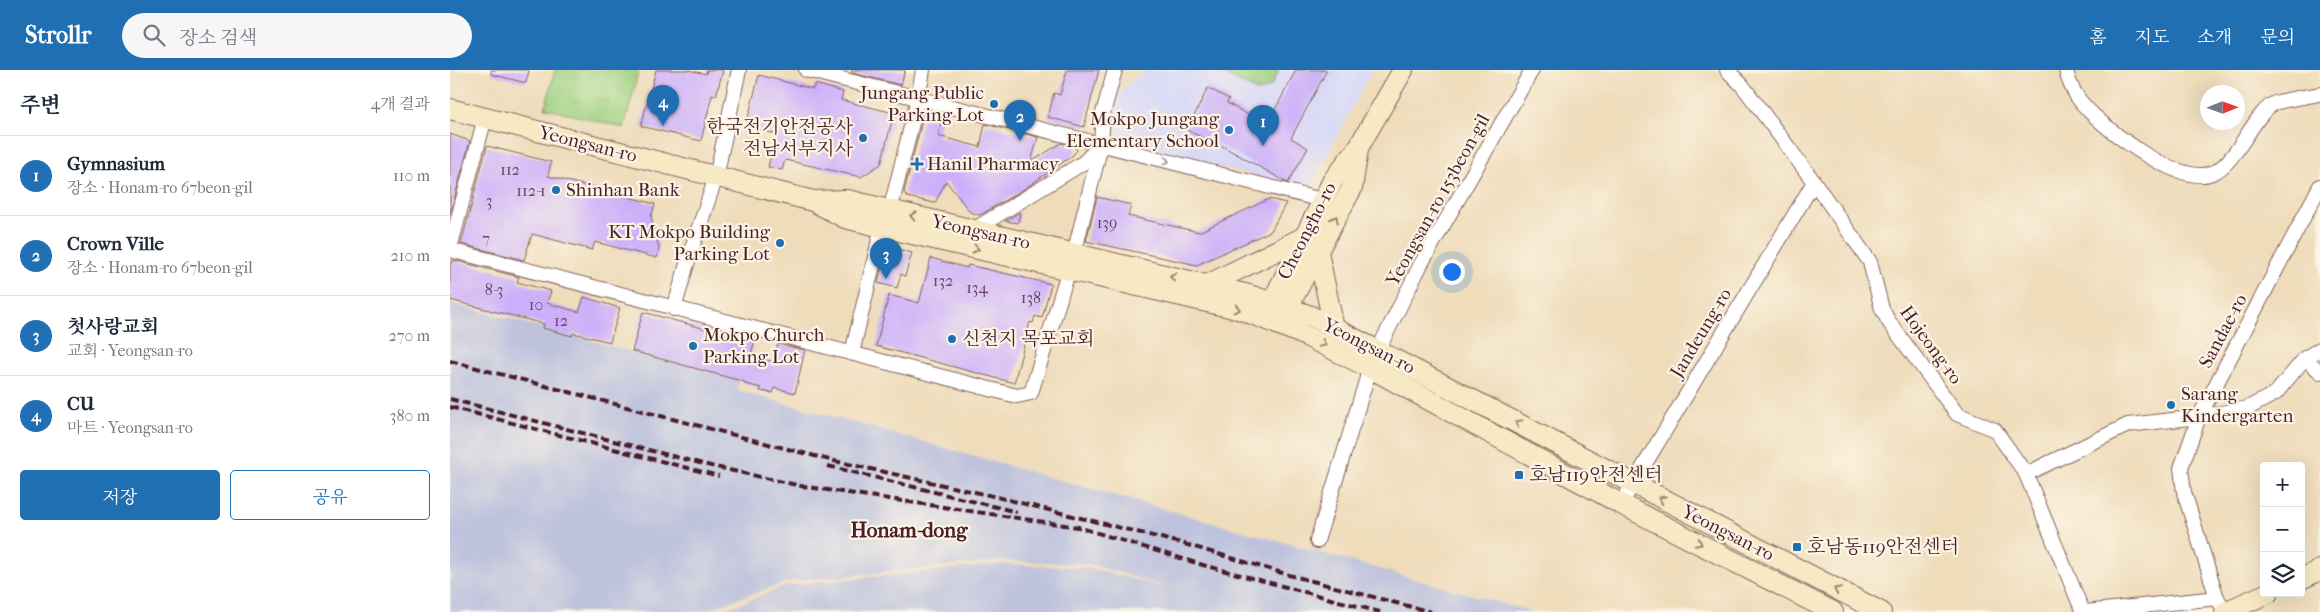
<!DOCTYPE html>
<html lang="ko">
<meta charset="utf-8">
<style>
body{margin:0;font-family:"IM FELL French Canon","Noto Serif KR",serif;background:#f6f6f7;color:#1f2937}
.controls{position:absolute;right:15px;bottom:15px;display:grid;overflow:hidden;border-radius:5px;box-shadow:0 5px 20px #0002}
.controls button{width:45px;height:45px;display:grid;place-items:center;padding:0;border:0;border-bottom:1px solid #e0e1e3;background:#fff;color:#1f2937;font:25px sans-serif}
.compass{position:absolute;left:1750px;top:15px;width:45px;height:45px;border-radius:50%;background:#fff;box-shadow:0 5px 20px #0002;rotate:89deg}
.you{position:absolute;left:1001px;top:201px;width:18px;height:18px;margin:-12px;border:4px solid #fff;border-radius:50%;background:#1a73e8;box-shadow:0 0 0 8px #1a73e833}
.badge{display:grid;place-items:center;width:32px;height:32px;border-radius:50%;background:#1f6fb2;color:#fff;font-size:16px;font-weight:700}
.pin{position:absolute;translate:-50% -41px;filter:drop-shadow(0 1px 2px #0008)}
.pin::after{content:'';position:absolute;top:26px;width:18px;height:15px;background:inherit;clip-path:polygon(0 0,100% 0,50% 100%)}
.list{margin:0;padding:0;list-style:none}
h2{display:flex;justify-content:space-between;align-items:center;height:65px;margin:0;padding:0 20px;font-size:21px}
h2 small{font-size:16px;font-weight:400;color:#747a83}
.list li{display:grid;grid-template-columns:32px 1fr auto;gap:15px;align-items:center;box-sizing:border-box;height:80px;padding:0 20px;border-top:1px solid #e0e1e3}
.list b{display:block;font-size:19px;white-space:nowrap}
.list p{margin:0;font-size:16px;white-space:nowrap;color:#747a83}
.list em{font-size:16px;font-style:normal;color:#747a83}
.actions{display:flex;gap:10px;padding:15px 20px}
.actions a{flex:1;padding:11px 0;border:1px solid #1f6fb2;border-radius:5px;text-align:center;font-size:18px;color:#1f6fb2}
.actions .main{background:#1f6fb2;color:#fff}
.icon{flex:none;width:28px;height:28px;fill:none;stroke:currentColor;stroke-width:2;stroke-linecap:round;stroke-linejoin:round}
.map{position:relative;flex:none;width:1870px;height:542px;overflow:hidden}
header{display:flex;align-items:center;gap:30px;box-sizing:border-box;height:70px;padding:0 25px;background:#1f6fb2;color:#fff}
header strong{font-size:24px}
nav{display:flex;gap:28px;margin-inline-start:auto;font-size:18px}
.search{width:350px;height:45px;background:#f6f6f7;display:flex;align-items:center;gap:12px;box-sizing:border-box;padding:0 18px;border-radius:28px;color:#747a83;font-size:19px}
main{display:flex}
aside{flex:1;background:#fff}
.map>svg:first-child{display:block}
</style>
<header>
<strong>Strollr</strong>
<div class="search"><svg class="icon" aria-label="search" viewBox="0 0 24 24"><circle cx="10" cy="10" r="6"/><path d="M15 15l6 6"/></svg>장소 검색</div>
<nav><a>홈</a><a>지도</a><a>소개</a><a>문의</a></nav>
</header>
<main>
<aside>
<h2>주변<small>4개 결과</small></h2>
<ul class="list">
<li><span class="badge">1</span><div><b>Gymnasium</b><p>장소 · Honam-ro 67beon-gil</p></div><em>110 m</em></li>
<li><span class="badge">2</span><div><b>Crown Ville</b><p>장소 · Honam-ro 67beon-gil</p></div><em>210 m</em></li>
<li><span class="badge">3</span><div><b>첫사랑교회</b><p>교회 · Yeongsan-ro</p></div><em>270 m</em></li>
<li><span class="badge">4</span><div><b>CU</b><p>마트 · Yeongsan-ro</p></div><em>380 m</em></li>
</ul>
<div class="actions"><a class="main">저장</a><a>공유</a></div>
</aside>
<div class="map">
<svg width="1870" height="542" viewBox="0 0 1870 542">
<defs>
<pattern id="park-tufts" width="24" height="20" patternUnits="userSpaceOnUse" patternTransform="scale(1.25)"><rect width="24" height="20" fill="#9ed181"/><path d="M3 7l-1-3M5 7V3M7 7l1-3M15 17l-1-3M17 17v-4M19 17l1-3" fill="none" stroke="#8ab370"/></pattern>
</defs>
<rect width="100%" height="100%" fill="#fcf5e5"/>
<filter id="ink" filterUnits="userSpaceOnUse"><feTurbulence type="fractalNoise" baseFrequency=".02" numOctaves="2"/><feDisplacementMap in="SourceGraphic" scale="10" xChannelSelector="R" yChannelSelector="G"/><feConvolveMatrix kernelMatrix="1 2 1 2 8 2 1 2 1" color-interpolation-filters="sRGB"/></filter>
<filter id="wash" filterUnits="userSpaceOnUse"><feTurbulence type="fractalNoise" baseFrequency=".0096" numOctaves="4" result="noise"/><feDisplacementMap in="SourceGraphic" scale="20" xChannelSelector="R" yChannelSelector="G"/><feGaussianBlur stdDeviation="1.12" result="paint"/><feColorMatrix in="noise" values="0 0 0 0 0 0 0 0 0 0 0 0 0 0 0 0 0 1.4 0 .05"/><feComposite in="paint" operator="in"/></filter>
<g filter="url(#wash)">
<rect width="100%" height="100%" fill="#eedcba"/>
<polygon fill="#d6d7f8" points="696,0 922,0 859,118 851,118 673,71 663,49 671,21"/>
<polygon fill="#bec2dd" points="0,233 289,310 287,320 1083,542 268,542 339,515 554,494 640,498 737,523 640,494 551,491 340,511 250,542 0,542"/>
<polygon fill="url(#park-tufts)" stroke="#747856" points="105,0 189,0 174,58 95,38"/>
<polygon fill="#9ed181" stroke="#747856" points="767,0 829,0 821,16 809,22"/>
<g id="blocks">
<g fill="#cbaffa">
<polygon points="41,0 79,0 76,13 41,4"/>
<polygon points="206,0 238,0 256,4 257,0 273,0 266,26 262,25 251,71 191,56"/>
<polygon points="402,0 455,0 451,15 402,3"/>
<polygon points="617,0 649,0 634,57 598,47 604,23 610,25"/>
<polygon points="846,0 877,0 841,68 858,78 838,113 758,68 757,70 737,60 758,18 779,29 777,33 817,55"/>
<polygon points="309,5 363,19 365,14 393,22 391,30 444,43 431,94 411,107 335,90 332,100 318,97 326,64 296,56"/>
<polygon points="475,39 493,44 488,66 530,77 535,54 588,67 581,92 611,73 625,77 627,80 622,86 574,119 530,145 520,142 496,111 485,133 457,127 454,122"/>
<polygon points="0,64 20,71 0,144"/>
<polygon points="37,76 101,92 98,106 205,134 201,147 209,178 207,188 145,172 142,180 82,164 74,190 11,174"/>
<polygon points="647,127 681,135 678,146 749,162 819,129 836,133 821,161 747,195 636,171"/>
<polygon points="570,142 568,153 555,151"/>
<polygon points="437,176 462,183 455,206 451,204 447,218 428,213"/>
<polygon points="481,188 517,198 518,195 601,214 592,248 585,246 583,253 580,252 564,313 426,276 439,225 469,233"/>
<polygon points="3,190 69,207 67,212 101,221 97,233 129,242 134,227 170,238 160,272 123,263 122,266 93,258 94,254 0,230 0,193 2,193"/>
<polygon points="193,242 304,272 301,286 324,292 328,274 355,280 345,323 324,318 323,323 310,321 311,318 295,314 295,312 182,281"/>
</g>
</g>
</g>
<g filter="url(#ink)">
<use href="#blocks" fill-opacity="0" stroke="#83615d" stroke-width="1"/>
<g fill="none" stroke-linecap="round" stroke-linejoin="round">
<defs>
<g id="street">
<polyline points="356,0 872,130"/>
<polyline points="1277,0 1292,15 1364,112 1420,192 1432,239 1439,252 1507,344 1545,360 1576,404 1633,542"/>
<path d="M1616 0C1618 10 1622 19 1628 28 1647 55 1728 117 1762 103 1787 94 1804 42 1825 33 1832 30 1860 26 1870 24"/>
<polyline points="440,141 468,29 473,0"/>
<polyline points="523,160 633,93 651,75"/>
<polyline points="0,178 35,48"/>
<polyline points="0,180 567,326 581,323 619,199"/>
<polyline points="624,184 651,75 653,43 665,0"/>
<polyline points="224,239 239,187 266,107 289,0"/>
<polyline points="928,280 971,194 1082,0"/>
<polyline points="402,283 432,157"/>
<polyline points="1855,288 1870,302"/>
<polyline points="1576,404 1678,355 1749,347 1798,338 1826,323 1855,288 1870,279"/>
<polyline points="1171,434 1364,112"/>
<polyline points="867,471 920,298"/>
<polyline points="1635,542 1767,528"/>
<polyline points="1776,542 1767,528 1734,422 1731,398 1749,347 1870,116"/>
</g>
<g id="secondary">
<polyline points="0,39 363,131 395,148 432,157 792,240 852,264 920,298 1171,434 1383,542"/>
<polyline points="365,131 397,130 799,225 861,246 1431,542"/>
<polyline points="868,182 884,258"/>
<polyline points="757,215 854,167"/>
<polyline points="816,244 883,110 908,78 953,0"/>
<polyline points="831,250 902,118 908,80"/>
<polyline points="1851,509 1870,500"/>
<polyline points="1775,542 1818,523"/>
</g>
</defs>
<use href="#street" stroke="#83615d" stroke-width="16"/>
<use href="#secondary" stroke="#83615d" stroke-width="22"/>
<use href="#street" stroke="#fff" stroke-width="14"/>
<use href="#secondary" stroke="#f6e9c3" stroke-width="20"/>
<g stroke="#4a1f2b" stroke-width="4" stroke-dasharray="8 4" stroke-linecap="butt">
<polyline points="0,291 380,390 543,426 731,473 839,505 981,542"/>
<polyline points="0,329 261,396 351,416 628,457 753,495 930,542"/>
<polyline points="0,337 269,406"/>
<polyline points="378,396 567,442"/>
</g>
</g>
<defs><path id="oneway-chevron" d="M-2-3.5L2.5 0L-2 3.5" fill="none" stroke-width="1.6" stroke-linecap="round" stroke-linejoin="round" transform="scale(1.25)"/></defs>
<use stroke="#ae9aa0" href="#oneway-chevron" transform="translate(716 91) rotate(13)"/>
<g stroke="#a08477">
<use href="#oneway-chevron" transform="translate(463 146) rotate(-167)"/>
<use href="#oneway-chevron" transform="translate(885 149) rotate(-62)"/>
<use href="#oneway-chevron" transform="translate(526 179) rotate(12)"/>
<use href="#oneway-chevron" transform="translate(723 207) rotate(-167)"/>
<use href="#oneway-chevron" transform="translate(787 239) rotate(15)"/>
<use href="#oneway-chevron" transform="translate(873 274) rotate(26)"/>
<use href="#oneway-chevron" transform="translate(1068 353) rotate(-152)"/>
<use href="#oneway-chevron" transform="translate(1212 429) rotate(-153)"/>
<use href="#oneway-chevron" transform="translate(1249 473) rotate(27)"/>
<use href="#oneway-chevron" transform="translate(1387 520) rotate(-153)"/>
</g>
</g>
<g fill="#1f6fb2" stroke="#fcf5e5" stroke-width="2">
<circle cx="544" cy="34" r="5"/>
<circle cx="779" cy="60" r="5"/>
<circle cx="413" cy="68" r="5"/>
<path d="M464.5 86.5h5v5h5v5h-5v5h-5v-5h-5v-5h5z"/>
<circle cx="106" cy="120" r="5"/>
<circle cx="330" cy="173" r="5"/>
<circle cx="502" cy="269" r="5"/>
<circle cx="243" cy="276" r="5"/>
<circle cx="1721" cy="335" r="5"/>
<rect x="1064" y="400" width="10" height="10" rx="2.5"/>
<rect x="1342" y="472" width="10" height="10" rx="2.5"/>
</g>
<g text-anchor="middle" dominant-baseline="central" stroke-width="4.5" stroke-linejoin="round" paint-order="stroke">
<g font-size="16" fill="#6a435f">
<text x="60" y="99">112</text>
<text x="81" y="120">112-1</text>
<text x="39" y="130">3</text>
<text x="657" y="152">139</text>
<text x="36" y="168">7</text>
<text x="493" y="210">132</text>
<text x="527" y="217">134</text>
<text x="44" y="219">8-3</text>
<text x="581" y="227">138</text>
<text x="86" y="234">10</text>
<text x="111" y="250">12</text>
</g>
<g font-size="19" fill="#4a1f2b" stroke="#fcf5e5" text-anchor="start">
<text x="534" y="23" text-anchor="end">Jungang Public<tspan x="534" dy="22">Parking Lot</tspan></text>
<text x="769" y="49" text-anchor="end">Mokpo Jungang<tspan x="769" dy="22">Elementary School</tspan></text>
<text x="403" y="57" text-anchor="end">한국전기안전공사<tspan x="403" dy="22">전남서부지사</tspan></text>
<text x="477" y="94">Hanil Pharmacy</text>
<text x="116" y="120">Shinhan Bank</text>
<text x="320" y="162" text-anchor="end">KT Mokpo Building<tspan x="320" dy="22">Parking Lot</tspan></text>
<text x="253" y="265">Mokpo Church<tspan x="253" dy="22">Parking Lot</tspan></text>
<text x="512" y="269">신천지 목포교회</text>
<text x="1731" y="324">Sarang<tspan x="1731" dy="22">Kindergarten</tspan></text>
<text x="1079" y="405">호남119안전센터</text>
<text x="1357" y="477">호남동119안전센터</text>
</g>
<g font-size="19" fill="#4a1f2b" stroke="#fcf5e5">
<text transform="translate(138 74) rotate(14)">Yeongsan-ro</text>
<text transform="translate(988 130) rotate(-61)">Yeongsan-ro 153beon-gil</text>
<text transform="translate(857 161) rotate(-63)">Cheongho-ro</text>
<text transform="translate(531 162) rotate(13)">Yeongsan-ro</text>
<text transform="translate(1773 261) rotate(-62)">Sandae-ro</text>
<text transform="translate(1251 263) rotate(-59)">Jandeung-ro</text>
<text transform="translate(1481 275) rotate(54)">Hojeong-ro</text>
<text transform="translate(919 276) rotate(27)">Yeongsan-ro</text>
<text transform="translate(1278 463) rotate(27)">Yeongsan-ro</text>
</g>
<g font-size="21" font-weight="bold" fill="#4a1f2b" stroke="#fcf5e5">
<text x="459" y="460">Honam-dong</text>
</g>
</g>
</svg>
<div class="controls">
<button>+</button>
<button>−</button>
<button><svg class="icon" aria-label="layers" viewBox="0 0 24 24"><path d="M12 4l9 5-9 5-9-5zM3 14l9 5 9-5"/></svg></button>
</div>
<svg class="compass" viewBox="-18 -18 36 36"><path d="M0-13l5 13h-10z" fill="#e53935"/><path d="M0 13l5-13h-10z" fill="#747a83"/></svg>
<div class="you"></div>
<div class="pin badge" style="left:813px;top:76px">1</div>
<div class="pin badge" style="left:570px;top:71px">2</div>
<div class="pin badge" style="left:436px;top:209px">3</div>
<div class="pin badge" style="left:213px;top:56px">4</div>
</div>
</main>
